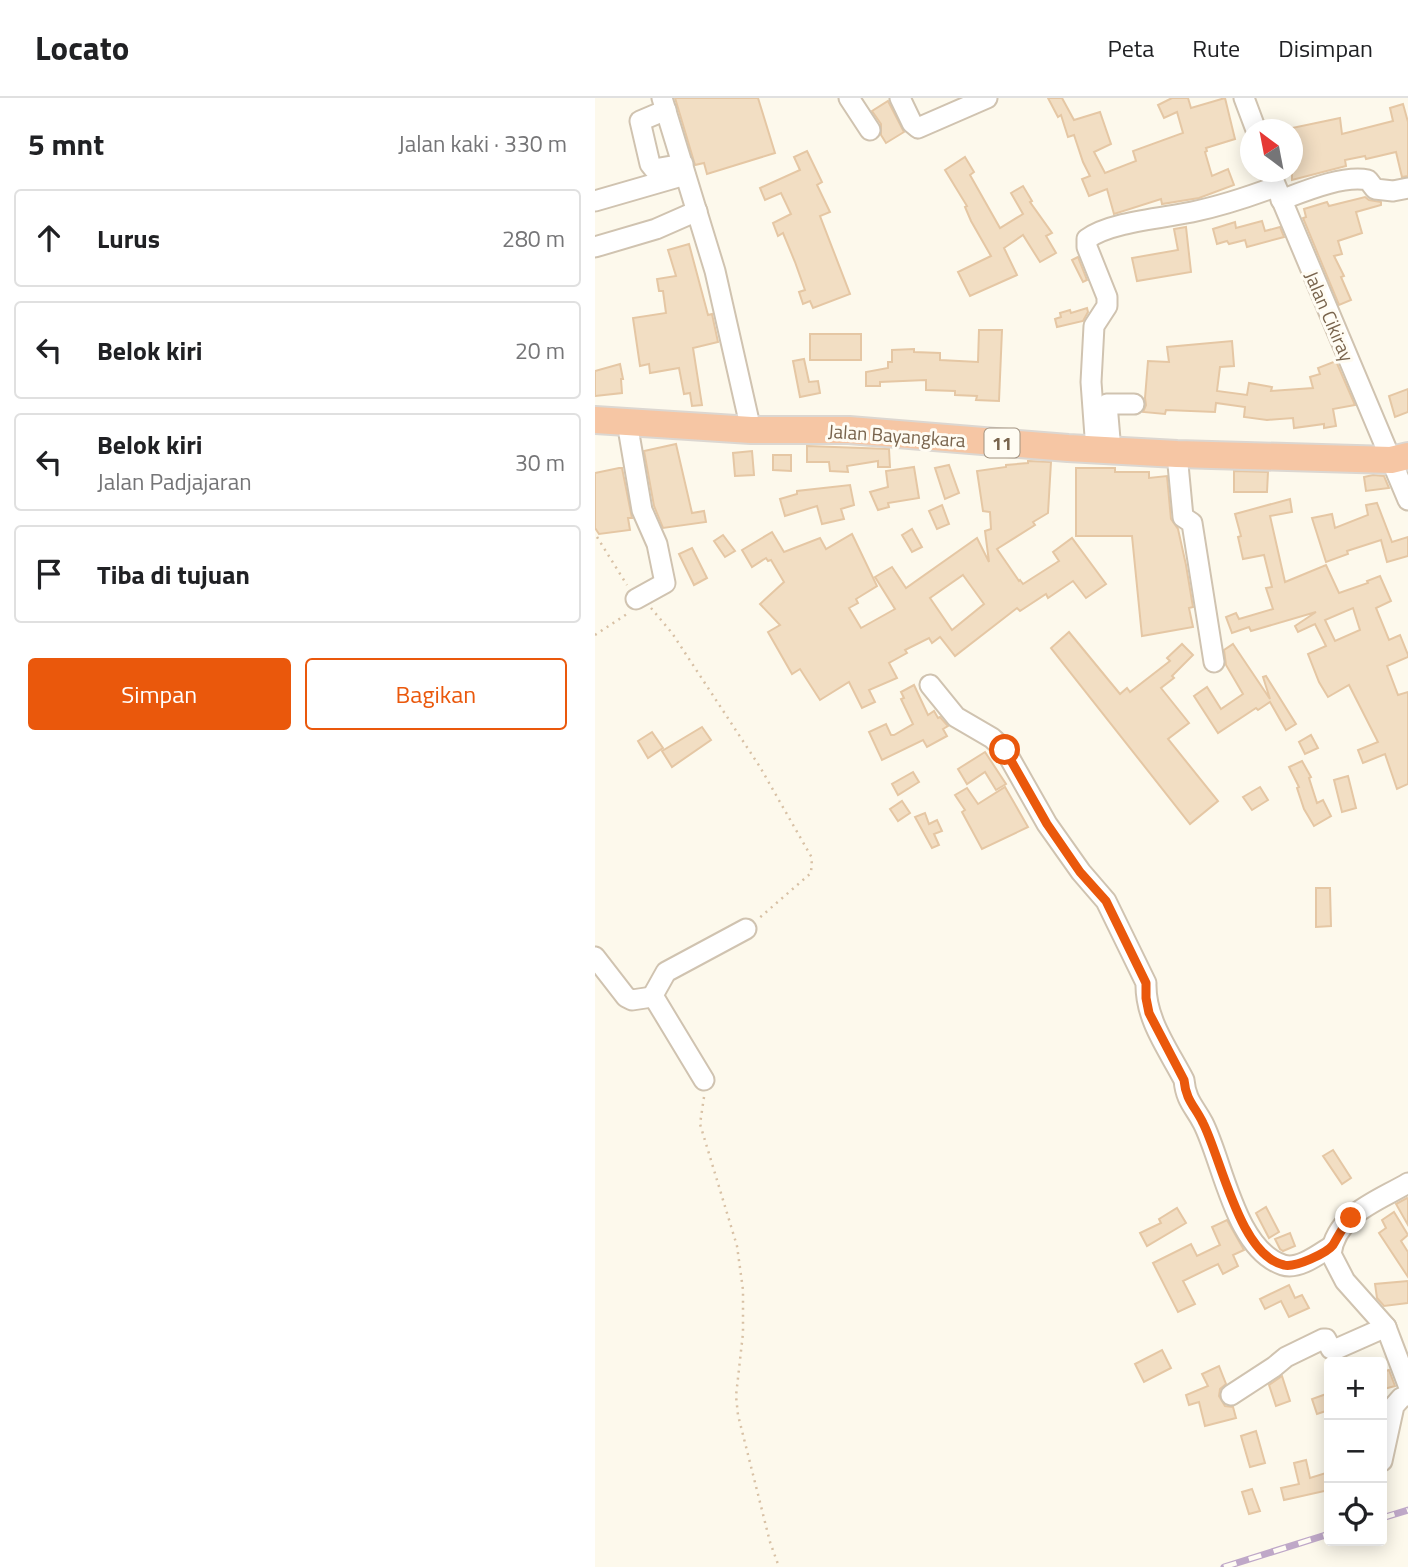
<!DOCTYPE html>
<html lang="id">
<meta charset="utf-8">
<style>
body{margin:0;font-family:"Titillium Web",sans-serif;background:#f2f2f2;color:#202124}
.controls{position:absolute;right:21px;bottom:21px;display:grid;overflow:hidden;border-radius:7px;box-shadow:0 4px 18px #0003}
.controls button{width:63px;height:63px;display:grid;place-items:center;padding:0;border:0;border-bottom:2px solid #e0e0e0;background:#fff;color:#202124;font:35px sans-serif}
.compass{position:absolute;left:645px;top:21px;width:63px;height:63px;border-radius:50%;background:#fff;box-shadow:0 4px 18px #0003;rotate:328deg}
.stop{position:absolute;width:21px;height:21px;margin:-16px;border:5px solid #ea580c;border-radius:50%;background:#fff}
.stop.end{background:#ea580c;border-color:#fff;box-shadow:0 2px 7px #0008}
.list{margin:0;padding:0;list-style:none}
h2{display:flex;justify-content:space-between;align-items:center;height:91px;margin:0;padding:0 28px;font-size:30px}
h2 small{font-size:23px;font-weight:400;color:#757577}
.list li{display:grid;grid-template-columns:46px 1fr auto;gap:21px;align-items:center;box-sizing:border-box;height:98px;margin:0 14px 14px;padding:0 14px;border:2px solid #e0e0e0;border-radius:7px}
.list b{display:block;font-size:26px;white-space:nowrap}
.list p{margin:0;font-size:23px;white-space:nowrap;color:#757577}
.list em{font-size:23px;font-style:normal;color:#757577}
.actions{display:flex;gap:14px;padding:21px 28px}
.actions a{flex:1;padding:16px 0;border:2px solid #ea580c;border-radius:7px;text-align:center;font-size:24px;color:#ea580c}
.actions .main{background:#ea580c;color:#fff}
.icon{flex:none;width:38px;height:38px;fill:none;stroke:currentColor;stroke-width:2;stroke-linecap:round;stroke-linejoin:round}
.map{position:relative;flex:none;width:813px;height:1469px;overflow:hidden}
header{display:flex;align-items:center;gap:42px;box-sizing:border-box;height:98px;padding:0 35px;background:#fff;border-bottom:2px solid #e0e0e0}
header strong{font-size:33px}
nav{display:flex;gap:38px;margin-inline-start:auto;font-size:24px}
main{display:flex}
aside{flex:1;background:#fff}
.map>svg:first-child{display:block}
</style>
<header>
<strong>Locato</strong>
<nav><a>Peta</a><a>Rute</a><a>Disimpan</a></nav>
</header>
<main>
<aside>
<h2>5 mnt<small>Jalan kaki · 330 m</small></h2>
<ul class="list">
<li><svg class="icon" aria-label="ahead" viewBox="0 0 24 24"><path d="M12 20V5M6 11l6-6 6 6"/></svg><div><b>Lurus</b></div><em>280 m</em></li>
<li><svg class="icon" aria-label="left" viewBox="0 0 24 24"><path d="M17 20v-9H6M10 6l-5 5 5 5"/></svg><div><b>Belok kiri</b></div><em>20 m</em></li>
<li><svg class="icon" aria-label="left" viewBox="0 0 24 24"><path d="M17 20v-9H6M10 6l-5 5 5 5"/></svg><div><b>Belok kiri</b><p>Jalan Padjajaran</p></div><em>30 m</em></li>
<li><svg class="icon" aria-label="arrive" viewBox="0 0 24 24"><path d="M6 21V4h12l-3 4 3 4H6"/></svg><div><b>Tiba di tujuan</b></div></li>
</ul>
<div class="actions"><a class="main">Simpan</a><a>Bagikan</a></div>
</aside>
<div class="map">
<svg width="813" height="1469" viewBox="0 0 813 1469">
<rect width="100%" height="100%" fill="#fdf9ec"/>
<g fill="#f2dec3" stroke="#e5c7a4" stroke-width="2" fill-rule="evenodd">
<polygon points="80,0 163,0 180,55 112,76 109,65 100,67"/>
<polygon points="453,0 467,0 479,22 505,14 516,46 499,54 510,75 541,63 538,53 588,35 582,14 569,20 563,7 577,0 593,0 596,10 630,0 640,41 611,50 612,53 610,54 617,78 633,71 639,87 604,100 567,106 566,101 519,116 512,91 494,98 487,81 495,78 488,64 479,37 473,39 466,17 463,19"/>
<polygon points="293,3 309,34 291,45 286,37 286,26 277,13"/>
<polygon points="808,6 813,24 813,78 807,79 801,54 771,61 770,58 750,62 751,68 697,82 697,30 745,20 747,36 798,23 795,10"/>
<polygon points="212,53 227,84 222,87 235,114 225,118 255,196 218,210 215,203 208,206 204,194 210,192 200,164 188,135 183,138 178,125 196,116 186,95 170,102 165,90 205,72 199,59"/>
<polygon points="370,59 379,74 375,77 405,130 428,116 416,95 428,88 437,103 435,104 457,135 451,138 461,155 445,164 428,137 409,150 422,177 375,198 363,174 396,158 376,123 370,109 372,108 350,72"/>
<polygon points="770,99 774,102 786,104 786,107 761,114 767,135 743,143 747,156 739,158 749,178 746,179 756,202 744,207 708,120 711,119 709,111 732,104 734,108"/>
<polygon points="667,123 670,133 685,129 689,139 652,149 650,142 634,146 632,143 622,146 618,131 640,124 641,130"/>
<polygon points="591,129 596,174 542,183 537,160 583,152 579,131"/>
<polygon points="94,146 113,217 117,216 123,244 98,250 107,307 97,308 95,295 89,296 84,270 55,275 54,266 45,268 38,220 71,215 68,193 64,193 62,181 81,178 73,152"/>
<polygon points="483,159 492,182 488,184 477,162"/>
<polygon points="492,210 493,214 488,223 462,229 460,221 466,219 465,215 475,212 476,215"/>
<polygon points="384,232 407,232 404,303 381,302 382,298 360,297 360,293 331,292 331,282 285,284 285,288 271,288 271,274 293,270 293,264 297,264 297,252 319,251 319,254 345,255 345,262 383,264"/>
<rect x="215" y="236" width="51" height="26"/>
<polygon points="637,243 639,268 625,269 622,293 652,297 654,285 677,289 676,293 718,290 715,279 725,276 723,270 741,263 760,307 738,311 741,328 729,330 729,326 699,330 698,320 672,322 649,319 650,309 621,305 620,314 571,312 570,316 548,314 551,307 550,300 553,263 574,264 572,249"/>
<polygon points="209,261 214,284 223,283 225,295 205,299 198,263"/>
<polygon points="25,266 28,281 26,281 27,295 0,298 0,273"/>
<polygon points="813,291 813,314 800,319 794,298"/>
<polygon points="81,346 97,415 109,413 111,424 68,430 59,408 49,353"/>
<polygon points="212,348 294,351 295,369 283,369 283,363 252,368 253,374 235,373 234,364 212,364"/>
<polygon points="157,353 159,377 140,378 138,355"/>
<polygon points="178,357 196,357 196,373 178,372"/>
<path d="M433 363 456 364 453 415 438 424 440 427 402 451 424 483 425 482 428 486 464 463 458 454 477 440 511 486 491 500 478 483 453 500 451 496 425 513 422 510 360 558 345 539 337 545 334 540 310 552 312 555 294 565 302 580 274 592 280 604 267 610 254 584 225 602 205 571 197 576 173 534 185 527 165 506 189 484 176 462 173 463 171 460 157 469 147 452 177 434 189 454 225 440 231 451 257 436 282 488 261 501 263 505 254 510 266 530 300 511 280 479 297 469 311 490 382 440 394 464 390 433 396 431 395 414 388 413 382 373 411 369V367L433 365ZM368 477 389 506 357 532 335 500Z"/>
<polygon points="354,367 364,395 350,401 340,370"/>
<polygon points="319,369 324,400 293,405 294,409 283,412 275,394 293,389 291,373"/>
<polygon points="24,370 27,370 37,420 33,420 35,432 4,436 0,430 0,375"/>
<polygon points="481,370 520,370 520,374 554,374 554,380 572,378 576,421 583,431 591,467 598,509 594,510 598,529 547,538 537,438 481,438"/>
<polygon points="639,373 673,374 672,394 639,394"/>
<polygon points="778,377 789,378 794,390 771,393 769,379"/>
<polygon points="255,387 259,407 246,411 249,421 227,426 222,408 190,418 185,401 202,396 202,393"/>
<path d="M695 401 697 414 675 418 690 484 731 467 744 495 773 485 772 483 785 478 796 503 781 510 794 542 805 537 813 557V559L792 568 803 597 813 594V686L802 691 790 656 768 665 763 652 783 644 754 587 733 599 724 584 713 556 731 548 720 526 703 534 700 528 721 514 656 533 654 529 637 535 631 519 641 515 644 521 678 511 671 490 677 489 669 457 648 461 643 439 646 438 640 416ZM758 510 765 532 740 543 730 522Z"/>
<polygon points="782,405 797,444 813,439 813,458 792,464 786,442 752,453 753,456 731,464 717,420 737,416 740,430 773,417 771,407"/>
<polygon points="347,407 354,426 342,431 334,413"/>
<polygon points="317,431 327,449 317,454 307,437"/>
<polygon points="128,437 140,453 130,459 119,443"/>
<polygon points="97,450 112,480 99,487 84,456"/>
<polygon points="474,534 525,596 532,590 535,594 575,563 572,560 587,546 598,557 577,578 579,580 566,590 594,625 573,641 623,703 595,726 456,550"/>
<polygon points="638,546 675,601 668,579 671,578 701,626 691,632 675,604 663,612 661,610 623,635 599,598 612,589 626,611 648,596 631,567 629,552"/>
<polygon points="319,587 333,617 339,613 343,620 345,619 353,628 348,631 352,638 332,649 328,642 287,662 274,634 291,626 296,637 299,637 318,626 306,601 309,600 306,594"/>
<polygon points="107,629 116,642 77,669 67,653"/>
<polygon points="57,634 68,650 53,660 43,643"/>
<polygon points="716,637 723,650 710,656 704,644"/>
<polygon points="390,654 411,686 401,692 390,674 372,686 363,671"/>
<polygon points="707,663 716,679 714,680 722,705 728,702 736,718 719,728 709,711 702,690 704,689 694,669"/>
<polygon points="318,674 324,684 303,697 297,686"/>
<polygon points="753,678 761,710 747,714 739,682"/>
<polygon points="410,689 433,729 387,751 367,714 370,712 360,697 372,690 383,706"/>
<polygon points="665,689 673,702 657,712 648,699"/>
<polygon points="307,703 315,715 303,723 295,711"/>
<polygon points="330,715 334,726 342,722 347,733 339,736 344,747 337,750 320,719"/>
<polygon points="721,790 735,790 736,828 721,829"/>
<polygon points="738,1052 756,1080 747,1086 728,1058"/>
<polygon points="812,1100 813,1101 813,1127 801,1106"/>
<polygon points="671,1109 684,1134 674,1140 661,1115"/>
<polygon points="582,1110 591,1125 552,1148 545,1135 566,1125 564,1121"/>
<polygon points="799,1114 813,1137 806,1143 813,1154 813,1179 784,1135 791,1130 787,1122"/>
<polygon points="632,1122 649,1152 638,1157 643,1168 628,1176 623,1166 588,1183 600,1206 583,1214 558,1165 596,1146 602,1158 625,1147 617,1129"/>
<polygon points="695,1135 700,1148 688,1153 685,1151 680,1141"/>
<polygon points="813,1183 813,1205 789,1208 782,1200 780,1186"/>
<polygon points="694,1187 700,1200 707,1197 714,1210 694,1219 686,1203 670,1211 665,1201"/>
<polygon points="567,1252 576,1270 549,1284 540,1266"/>
<polygon points="624,1268 631,1286 625,1291 624,1298 630,1308 638,1309 641,1320 610,1328 604,1304 594,1307 591,1297 613,1288 607,1276"/>
<polygon points="794,1272 800,1288 789,1291 787,1274"/>
<polygon points="687,1278 695,1303 681,1308 674,1287"/>
<polygon points="734,1295 734,1312 722,1316 717,1301"/>
<polygon points="661,1333 670,1365 655,1369 646,1338"/>
<polygon points="711,1362 715,1380 734,1374 734,1392 689,1402 686,1390 704,1386 699,1365"/>
<polygon points="657,1391 665,1413 654,1416 647,1394"/>
</g>
<g fill="none" stroke-linecap="round" stroke-linejoin="round">
<defs>
<g id="minor">
<polyline points="67,0 120,173 156,332"/>
<polyline points="254,0 275,32"/>
<polyline points="305,0 317,25 323,30 392,0"/>
<polyline points="649,0 661,32"/>
<polyline points="71,12 45,23 55,66 59,71 88,66"/>
<polyline points="675,74 813,402"/>
<path d="M686 102C710 93 748 77 773 82L780 91 798 93 813 90"/>
<polyline points="0,103 90,77"/>
<polyline points="0,149 61,131 102,113"/>
<polyline points="32,324 47,412 62,446 70,485 41,501"/>
<path d="M501 352 496 284 499 228 512 208V199L492 149V141C515 124 568 120 597 114 626 108 653 99 680 89"/>
<polyline points="516,353 512,306 539,306"/>
<polyline points="582,356 588,419 597,425 619,564"/>
<path d="M335 587 361 619 397 640 410 652 452 726 486 774 511 803 551 885C550 921 573 951 589 982 591 1003 599 1008 608 1025 628 1064 640 1151 688 1167 704 1172 724 1156 737 1148"/>
<polyline points="0,859 31,899 37,902 57,899 60,901 109,982"/>
<polyline points="57,899 71,874 151,831"/>
<path d="M813 1085C783 1103 741 1116 736 1156L750 1183 791 1229 813 1287"/>
<polyline points="636,1297 679,1269 691,1259 728,1241 731,1241 736,1251 739,1252 791,1229"/>
<polyline points="787,1363 799,1308 806,1300 813,1297"/>
</g>
<polyline id="highway" points="0,322 156,332 254,332 473,350 582,356 796,362 813,358"/>
</defs>
<use href="#minor" stroke="#d0c3b0" stroke-width="23"/>
<use href="#highway" stroke="#dcd7d1" stroke-width="30"/>
<g stroke="#d8c1a5" stroke-width="2.5" stroke-dasharray="2 5" stroke-linecap="butt">
<polyline points="2,439 32,487"/>
<polyline points="56,510 77,535 165,669 217,760 216,775 162,822"/>
<polyline points="0,537 35,514"/>
<polyline points="109,999 105,1026 142,1148 148,1192 148,1235 141,1298 143,1317 175,1444 184,1469"/>
</g>
<use href="#minor" stroke="#fff" stroke-width="19"/>
<use href="#highway" stroke="#f6c6a4" stroke-width="26"/>
<defs>
<g id="rail">
<polyline points="787,1420 813,1412"/>
<polyline points="629,1469 734,1436"/>
</g>
</defs>
<use href="#rail" stroke="#bfa8c8" stroke-width="7"/>
<use href="#rail" stroke="#fffcf3" stroke-width="4.5" stroke-dasharray="13" stroke-linecap="butt"/>
</g>
<g fill="none" stroke-linecap="round" stroke-linejoin="round">
<path stroke="#ea580c" stroke-width="9" d="M410 652 452 726 485 774 511 803 551 885V900L554 915 589 982C591 1003 600 1008 608 1025 626 1060 645 1158 689 1167 700 1170 732 1155 738 1147 744 1137 748 1128 756 1120"/>
</g>
<g text-anchor="middle" dominant-baseline="central" stroke-width="6" stroke-linejoin="round" paint-order="stroke">
<rect fill="#fffcf3" stroke="#a1927f" stroke-width="2" x="389.5" y="330.5" width="35" height="29" rx="5"/>
<g font-size="18" font-weight="bold" fill="#79644d">
<text x="407" y="345">11</text>
</g>
<g font-size="19" fill="#79644d" stroke="#fffcf3">
<text transform="translate(735 218) rotate(67)">Jalan Cikiray</text>
<text transform="translate(302 337) rotate(4)">Jalan Bayangkara</text>
</g>
</g>
</svg>
<div class="controls">
<button>+</button>
<button>−</button>
<button><svg class="icon" aria-label="locate" viewBox="0 0 24 24"><circle cx="12" cy="12" r="6"/><path d="M12 2v4M12 18v4M2 12h4M18 12h4"/></svg></button>
</div>
<svg class="compass" viewBox="-18 -18 36 36"><path d="M0-13l5 13h-10z" fill="#e53935"/><path d="M0 13l5-13h-10z" fill="#757577"/></svg>
<div class="stop" style="left:410px;top:652px"></div>
<div class="stop end" style="left:756px;top:1120px"></div>
</div>
</main>
